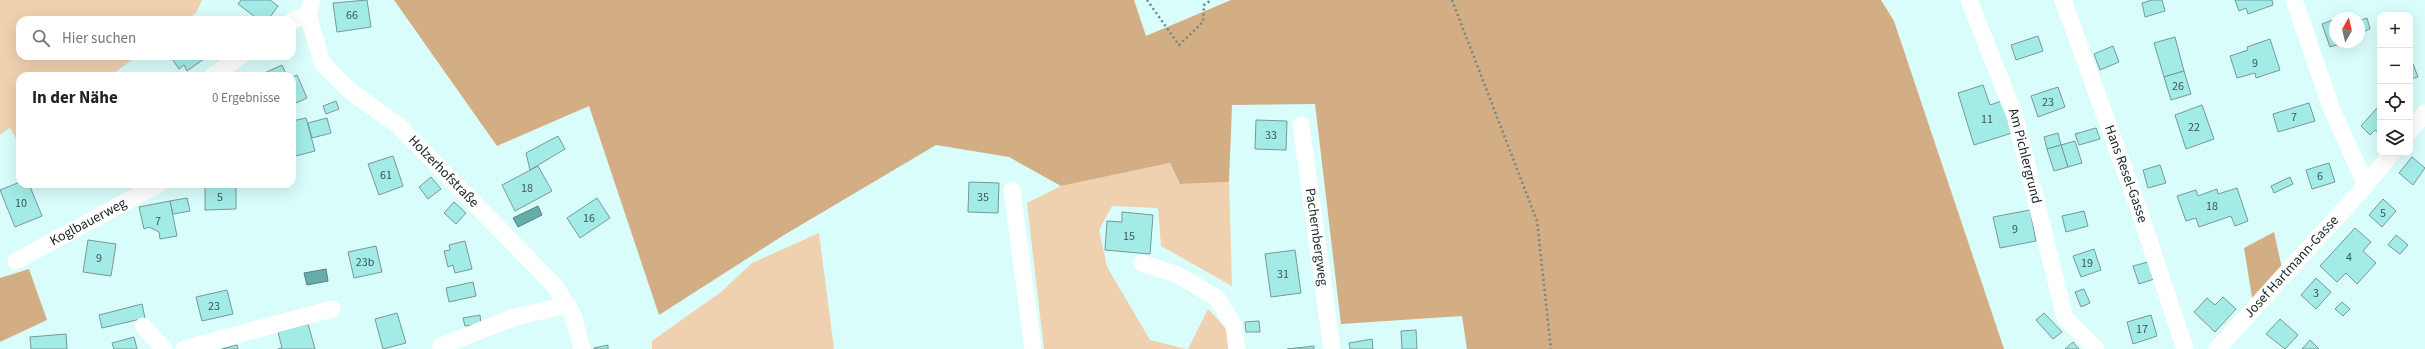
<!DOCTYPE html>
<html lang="de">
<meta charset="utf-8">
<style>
body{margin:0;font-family:"Source Sans 3",sans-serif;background:#f6f6f6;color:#222}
.controls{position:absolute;right:12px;top:12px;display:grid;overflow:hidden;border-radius:8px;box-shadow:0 4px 16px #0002}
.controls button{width:36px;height:36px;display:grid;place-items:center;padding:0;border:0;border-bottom:1px solid #e0e0e0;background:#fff;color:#222;font:20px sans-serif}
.compass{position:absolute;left:2329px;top:12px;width:36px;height:36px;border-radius:50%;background:#fff;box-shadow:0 4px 16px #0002;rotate:8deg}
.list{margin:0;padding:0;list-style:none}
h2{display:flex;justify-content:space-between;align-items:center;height:52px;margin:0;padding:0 16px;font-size:17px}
h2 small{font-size:13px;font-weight:400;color:#767676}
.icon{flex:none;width:22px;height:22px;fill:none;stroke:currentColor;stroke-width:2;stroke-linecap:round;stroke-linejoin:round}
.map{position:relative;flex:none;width:2425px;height:349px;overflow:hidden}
.search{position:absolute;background:#fff;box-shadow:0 4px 16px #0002;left:16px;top:16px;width:280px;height:44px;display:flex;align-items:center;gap:10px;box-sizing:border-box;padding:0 14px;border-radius:12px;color:#767676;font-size:15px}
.panel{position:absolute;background:#fff;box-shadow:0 4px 16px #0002;left:16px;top:72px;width:280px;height:116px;border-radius:12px}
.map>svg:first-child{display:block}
</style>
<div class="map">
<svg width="2425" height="349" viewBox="0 0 2425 349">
<rect width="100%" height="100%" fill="#d9fdfb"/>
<g fill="#efd1af">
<polygon points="0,0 202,0 196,13 186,20 20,20 20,56 137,56 110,76 20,76 19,143 10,128 0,135"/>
<polygon points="1170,163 1180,184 1229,182 1232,286 1161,246 1158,208 1112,206 1099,230 1107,267 1150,340 1186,349 1044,349 1027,203 1061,186"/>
<polygon points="819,233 834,349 652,349 652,341 721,292 752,263"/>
<polygon points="1208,309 1228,331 1230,349 1188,349"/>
</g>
<g fill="#d3ae84">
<polygon points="394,0 1134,0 1146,36 1231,0 1881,0 1894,21 2004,349 1467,349 1462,316 1341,324 1315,104 1232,105 1229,182 1180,184 1170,163 1061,186 1009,157 936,145 784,235 659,315 589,106 497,146"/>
<polygon points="2274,232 2283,273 2253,303 2244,248"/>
<polygon points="29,269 47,320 0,342 0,278"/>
</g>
<g fill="#66adaa" stroke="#4f8482">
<polygon points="538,206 542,215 518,227 513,218"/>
<polygon points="326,269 328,281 307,285 304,273"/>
</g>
<g fill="#a3ebe7" stroke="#779997">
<polygon points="241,0 270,0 278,6 268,20 259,20 238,4"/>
<polygon points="367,0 371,27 337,32 333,3"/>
<polygon points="2152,0 2162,0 2165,11 2145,17 2142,3"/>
<polygon points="2235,0 2272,0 2273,5 2248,14 2246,8 2239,11"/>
<polygon points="2367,18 2370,29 2360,33 2359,21"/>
<polygon points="2335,19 2335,42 2346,42 2330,47 2322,24"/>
<polygon points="2038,36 2043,51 2016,60 2011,45"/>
<polygon points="2175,37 2184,71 2164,77 2154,43"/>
<polygon points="2270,39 2280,70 2256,78 2255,73 2237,78 2230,56 2248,50 2247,47"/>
<polygon points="2113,46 2119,62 2100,70 2094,54"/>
<polygon points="170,56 208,56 187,71 184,65 179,69"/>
<polygon points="2413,64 2418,77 2410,79 2410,65"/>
<polygon points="282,65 287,76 258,76"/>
<polygon points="2184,71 2191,94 2171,100 2164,77"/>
<polygon points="297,75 307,98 292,105 292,77"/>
<polygon points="1983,85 1990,105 2002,101 2012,133 1974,145 1958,93"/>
<polygon points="2058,87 2065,107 2038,117 2031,96"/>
<polygon points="336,101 339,109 326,114 323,106"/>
<polygon points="2309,103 2315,121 2278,132 2273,114"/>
<polygon points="2202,105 2214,139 2186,149 2175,115"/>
<polygon points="2377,108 2380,111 2380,134 2375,130 2370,135 2361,126"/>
<polygon points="306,118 315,151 292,157 292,121"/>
<polygon points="327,118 331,133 312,138 308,123"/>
<polygon points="1256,120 1287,121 1286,150 1255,149"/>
<polygon points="2096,128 2100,139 2079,145 2075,134"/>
<polygon points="2058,133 2061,145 2047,149 2044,137"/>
<polygon points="558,136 565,149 530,170 526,153"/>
<polygon points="2075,141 2082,163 2068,167 2061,145"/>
<polygon points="2061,145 2068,167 2054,171 2047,149"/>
<polygon points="393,156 403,186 379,195 368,164"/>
<polygon points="2412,157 2425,168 2413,185 2399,173"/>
<polygon points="2329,163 2335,182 2312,189 2306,170"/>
<polygon points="2160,165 2166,183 2148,188 2143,170"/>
<polygon points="538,166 552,191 515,211 502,185"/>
<polygon points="431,177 441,189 428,199 419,187"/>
<polygon points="2290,177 2293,184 2274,193 2271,186"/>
<polygon points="20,182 20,184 29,184 42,216 15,227 0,190"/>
<polygon points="969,182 999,183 998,213 968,212"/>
<polygon points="205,184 236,184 236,209 205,210"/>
<polygon points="2237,188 2248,221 2235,226 2231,216 2199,227 2196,218 2186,221 2177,196 2196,190 2198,196 2217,189 2218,194"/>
<polygon points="187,198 190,211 173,214 170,201"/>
<polygon points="597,198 610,218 580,238 567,218"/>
<polygon points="2383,199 2396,211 2382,227 2369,215"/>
<polygon points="170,201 177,236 160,239 159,232 149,227 144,229 139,207"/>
<polygon points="454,202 466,213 456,224 444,213"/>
<polygon points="2030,210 2036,241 2000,248 1993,217"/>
<polygon points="2084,211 2088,226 2066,232 2062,216"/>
<polygon points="1122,212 1153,215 1150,254 1105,250 1107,221 1122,222"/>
<polygon points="2355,228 2371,242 2363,251 2376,263 2357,284 2346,273 2337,282 2320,266"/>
<polygon points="2396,235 2408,245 2400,254 2388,245"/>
<polygon points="88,240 116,244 111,276 83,272"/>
<polygon points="465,241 472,269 455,273 453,265 448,267 444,251 450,250 449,245"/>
<polygon points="376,246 382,272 354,278 348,252"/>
<polygon points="2094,249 2101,270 2081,277 2073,256"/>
<polygon points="1295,250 1301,293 1271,297 1265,254"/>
<polygon points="2148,262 2154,279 2139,284 2133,266"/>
<polygon points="2316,278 2331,292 2316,309 2301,295"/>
<polygon points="473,282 476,296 449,302 446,288"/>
<polygon points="2084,289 2090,303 2081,307 2075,292"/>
<polygon points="227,290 233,314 202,321 196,297"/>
<polygon points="2223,297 2236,309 2215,332 2194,312 2207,298 2215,305"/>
<polygon points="2342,302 2350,309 2343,316 2335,309"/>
<polygon points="142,304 145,318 102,328 99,315"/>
<polygon points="397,313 406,343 383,349 375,319"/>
<polygon points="2044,313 2062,332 2053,339 2036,320"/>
<polygon points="480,315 481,324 465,326 463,318"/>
<polygon points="2151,315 2157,336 2133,344 2127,322"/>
<polygon points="2280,319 2298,335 2285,349 2266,334"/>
<polygon points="1259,321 1260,332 1246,332 1245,322"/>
<polygon points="308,324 315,349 278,349 282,348 278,332"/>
<polygon points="1416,330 1417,349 1402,349 1401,331"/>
<polygon points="66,334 67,349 31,349 30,337"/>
<polygon points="134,337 137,349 114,349 112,343"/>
<polygon points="1372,339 1373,349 1350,349 1349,343"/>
<polygon points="2310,340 2319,349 2302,349"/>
<polygon points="2073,342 2079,349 2065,349"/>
<polygon points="237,345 238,349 222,349"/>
<polygon points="608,345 608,349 594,349 594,348"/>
<polygon points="1314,346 1314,349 1287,349"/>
</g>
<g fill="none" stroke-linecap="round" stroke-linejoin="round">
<g stroke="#6f8786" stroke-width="2.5" stroke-dasharray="2 3" stroke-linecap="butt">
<polyline points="1147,0 1179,45 1203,22 1204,5 1211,0"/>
<polyline points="1452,0 1537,221 1551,349"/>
</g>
<g stroke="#fff" stroke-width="17">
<path id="s1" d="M312 0 308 14 322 63 349 90 399 126 555 286 573 315 582 349"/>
<path id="s2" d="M1969 0 2015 116 2065 318 2096 349"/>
<path id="s3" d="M2063 0 2137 204 2185 349"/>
<polyline points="2294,0 2332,110 2366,185"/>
<polyline points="292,21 308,14"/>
<polyline points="212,76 241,56"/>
<path id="s4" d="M1301 125 1332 349"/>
<polyline points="2410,131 2425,113"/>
<polyline points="1012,190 1033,349"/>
<path id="s5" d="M16 261 159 184"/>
<polyline points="1142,263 1178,275 1217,298 1234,326 1237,349"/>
<polyline points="143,326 164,349"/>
<polyline points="441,346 515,317 568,305"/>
<polyline points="184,349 332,309"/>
<path id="s6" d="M2217 349 2366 185 2392 153"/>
</g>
</g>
<g text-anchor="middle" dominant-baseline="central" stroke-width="3" stroke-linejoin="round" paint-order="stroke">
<g font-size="12" fill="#3b5756">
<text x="352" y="15">66</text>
<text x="2255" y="63">9</text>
<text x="2178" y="86">26</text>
<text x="2048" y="102">23</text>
<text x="2294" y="117">7</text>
<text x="1987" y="119">11</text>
<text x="2194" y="127">22</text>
<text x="1271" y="135">33</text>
<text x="386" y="175">61</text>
<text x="2320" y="176">6</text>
<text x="527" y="188">18</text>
<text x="220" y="197">5</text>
<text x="983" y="197">35</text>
<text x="21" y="203">10</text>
<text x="2212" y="206">18</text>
<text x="2383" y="213">5</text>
<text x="589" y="218">16</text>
<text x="158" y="221">7</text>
<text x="2015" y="229">9</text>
<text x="1129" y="236">15</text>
<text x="2349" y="257">4</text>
<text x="99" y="258">9</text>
<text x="365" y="262">23b</text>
<text x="2087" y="263">19</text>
<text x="1283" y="274">31</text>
<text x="2316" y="293">3</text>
<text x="214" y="306">23</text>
<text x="2142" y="329">17</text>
</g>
<g font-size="14" fill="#182625" stroke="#fff">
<text stroke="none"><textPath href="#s2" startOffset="166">Am Pichlergrund</textPath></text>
<text stroke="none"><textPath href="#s1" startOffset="229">Holzerhofstraße</textPath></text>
<text stroke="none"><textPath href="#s3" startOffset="185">Hans Resel-Gasse</textPath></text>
<text stroke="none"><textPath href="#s5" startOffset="82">Koglbauerweg</textPath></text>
<text stroke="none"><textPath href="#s4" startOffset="113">Pachernbergweg</textPath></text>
<text stroke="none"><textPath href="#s6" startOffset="111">Josef Hartmann-Gasse</textPath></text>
</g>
</g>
</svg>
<div class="controls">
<button>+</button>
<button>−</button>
<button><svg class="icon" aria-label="locate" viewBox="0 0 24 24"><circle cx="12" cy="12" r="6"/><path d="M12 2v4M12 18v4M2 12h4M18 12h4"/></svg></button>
<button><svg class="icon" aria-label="layers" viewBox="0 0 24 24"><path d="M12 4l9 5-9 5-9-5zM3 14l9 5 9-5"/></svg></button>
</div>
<svg class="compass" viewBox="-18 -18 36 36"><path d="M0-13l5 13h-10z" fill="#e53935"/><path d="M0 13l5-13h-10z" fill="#767676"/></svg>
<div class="search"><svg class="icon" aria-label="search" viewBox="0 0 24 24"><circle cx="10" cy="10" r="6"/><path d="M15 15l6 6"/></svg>Hier suchen</div>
<section class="panel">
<h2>In der Nähe<small>0 Ergebnisse</small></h2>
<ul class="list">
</ul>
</section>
</div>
